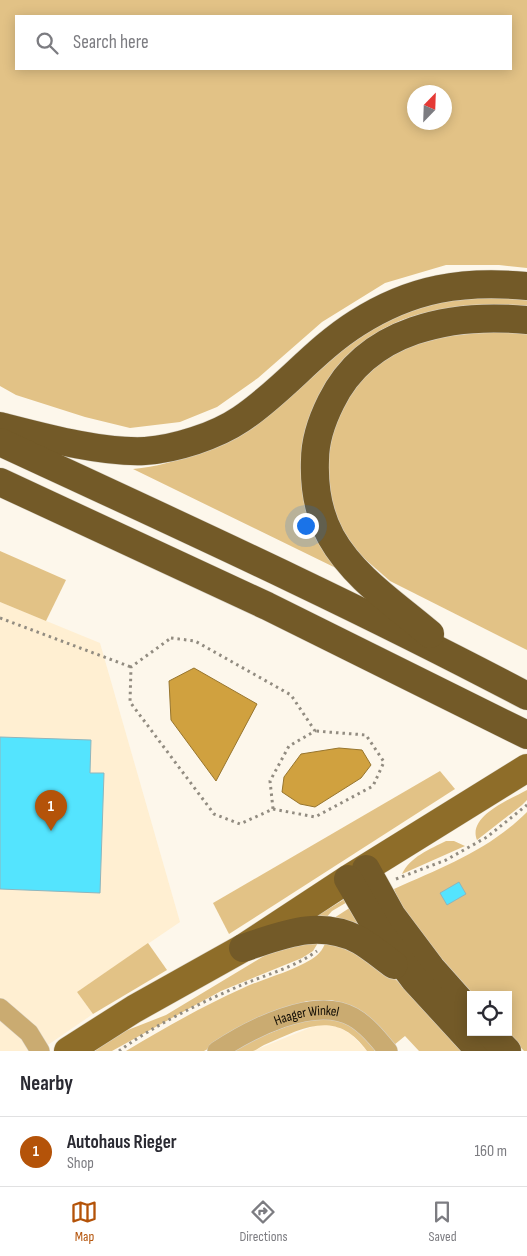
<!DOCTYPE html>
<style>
body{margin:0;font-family:"Sofia Sans Condensed",sans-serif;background:#f2f2f3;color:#2b2b33}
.controls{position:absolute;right:15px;bottom:15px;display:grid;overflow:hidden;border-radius:0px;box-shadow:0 2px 12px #0003}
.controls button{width:45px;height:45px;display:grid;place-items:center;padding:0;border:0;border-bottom:1px solid #e1e1e2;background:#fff;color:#2b2b33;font:25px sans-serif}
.compass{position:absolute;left:407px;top:85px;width:45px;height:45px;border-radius:50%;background:#fff;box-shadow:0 2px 12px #0003;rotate:23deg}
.you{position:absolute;left:305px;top:525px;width:18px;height:18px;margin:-12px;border:4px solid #fff;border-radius:50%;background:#1a73e8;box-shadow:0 0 0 8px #1a73e833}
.badge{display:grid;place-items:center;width:32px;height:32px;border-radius:50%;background:#b45309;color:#fff;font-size:16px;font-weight:700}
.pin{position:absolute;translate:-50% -41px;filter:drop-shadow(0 1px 2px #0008)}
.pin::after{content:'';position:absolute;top:26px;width:18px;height:15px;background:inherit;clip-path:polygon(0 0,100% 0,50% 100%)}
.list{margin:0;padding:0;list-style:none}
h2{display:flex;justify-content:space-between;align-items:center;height:65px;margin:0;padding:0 20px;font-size:21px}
h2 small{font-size:16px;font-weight:400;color:#7c7c81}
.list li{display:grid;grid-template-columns:32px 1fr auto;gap:15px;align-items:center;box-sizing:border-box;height:70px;padding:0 20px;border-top:1px solid #e1e1e2}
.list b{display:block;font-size:19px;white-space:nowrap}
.list p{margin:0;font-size:16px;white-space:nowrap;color:#7c7c81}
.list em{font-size:16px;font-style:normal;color:#7c7c81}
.icon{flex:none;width:28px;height:28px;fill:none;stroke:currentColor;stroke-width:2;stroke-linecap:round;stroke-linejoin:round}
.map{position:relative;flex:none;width:527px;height:1051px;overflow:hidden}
.search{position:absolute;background:#fff;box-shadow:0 2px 12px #0003;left:15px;right:15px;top:15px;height:55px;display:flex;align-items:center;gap:12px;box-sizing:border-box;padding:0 18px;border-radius:0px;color:#7c7c81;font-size:19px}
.sheet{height:135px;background:#fff}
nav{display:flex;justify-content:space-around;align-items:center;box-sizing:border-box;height:70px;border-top:1px solid #e1e1e2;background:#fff;font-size:14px;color:#7c7c81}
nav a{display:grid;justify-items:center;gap:2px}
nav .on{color:#b45309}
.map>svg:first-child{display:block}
</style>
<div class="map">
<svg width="527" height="1051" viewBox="0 0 527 1051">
<rect width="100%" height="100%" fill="#fdf7eb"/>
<g fill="#ffefd2">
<polygon points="0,602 100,643 180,922 77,992 93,1014 39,1051 0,1051"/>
<polygon points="319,1024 332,1025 342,1029 352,1035 367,1051 253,1051"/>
</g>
<g fill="#e2c286" fill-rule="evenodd">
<path d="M0 0H527V268L499 265H446L385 283 322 322 258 378 217 407 180 422 130 428 85 417 16 395 0 386ZM16 16H511V69H16ZM414 92H444V122H414Z"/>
<path d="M527 289V308C453 301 379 309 332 375 323 389 310 409 309 426 308 436 315 454 317 463 325 499 334 535 342 571L133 469C156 467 176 461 198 453L386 311Z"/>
<polygon points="527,327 527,650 390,581 358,553 335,518 324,480 325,435 341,393 416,335"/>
<polygon points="0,551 66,580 46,621 0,602"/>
<polygon points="440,771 455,789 229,934 213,903"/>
<path d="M527 790V800L522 805 477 840C467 816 511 799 527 790Z"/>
<path d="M527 812V1051H524L507 1032 508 995H473L442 959 437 958 400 905 394 889C443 867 489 850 527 812Z"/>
<path d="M446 841H454L465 846 402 874C410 857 430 849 446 841Z"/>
<polygon points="348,897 349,901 332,911 325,919 302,925"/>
<polygon points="351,907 376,946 334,918"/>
<polygon points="321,938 313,951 302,958 221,991 112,1051 95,1051 115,1035 166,1015 277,948"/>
<path d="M327 938 366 954 409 991 461 1051H419L405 1036 394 1045 348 1005 331 1000 307 1001 278 1011 204 1051H126C163 1029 201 1007 241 989 264 978 289 973 312 959 320 954 324 948 327 938Z"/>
<polygon points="148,943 167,970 93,1014 77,992"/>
<path d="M311 1017 347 1020 366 1036 375 1051H367C336 1008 303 1028 264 1045 260 1047 257 1050 253 1051 247 1051 237 1051 230 1051L247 1042Z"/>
</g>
<g fill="#d0a13f" stroke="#97752e">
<polygon points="194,668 257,704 216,781 171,720 169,681"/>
<polygon points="339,748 362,750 371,765 361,778 315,807 300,804 282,792 284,777 301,754"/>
</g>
<g fill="#54e4fe" stroke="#8fb5bc">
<polygon points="0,737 91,740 90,773 104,773 100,893 0,889"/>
<polygon points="459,882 466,894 447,905 440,893"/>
</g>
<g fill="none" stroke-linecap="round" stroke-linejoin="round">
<defs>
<g id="street">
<polyline points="0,1008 29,1033 40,1051"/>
<path id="s1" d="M217 1051C249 1030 314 995 353 1017 367 1025 378 1039 388 1051"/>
</g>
<polyline id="primary" points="68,1051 134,1009 243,948 348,879 527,768"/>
<g id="highway">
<path d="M0 426C43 437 101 453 145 451 175 449 216 436 241 419 283 391 314 350 357 323 412 288 463 280 527 286"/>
<path d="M0 442C177 524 355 605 527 696"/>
<polyline points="0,482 267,606 527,735"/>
<path d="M430 634C395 604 354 578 331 537 318 513 314 486 315 460 315 439 322 420 331 402 367 328 452 313 527 320"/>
<polyline points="366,869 392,916 431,968 471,1013"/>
<polyline points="348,879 379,932 414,979 480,1051"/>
<path d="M243 948C283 935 318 919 359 940 371 947 383 957 394 965"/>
<polyline points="489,1032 507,1051"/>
</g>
</defs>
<use href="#street" stroke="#d8d2c6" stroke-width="20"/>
<use href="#primary" stroke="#d8d2c6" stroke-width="29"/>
<use href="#highway" stroke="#d8d2c6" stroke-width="29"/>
<g stroke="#928c81" stroke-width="3" stroke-dasharray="2.5 4" stroke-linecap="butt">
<polyline points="0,618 131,667"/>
<polygon points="171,638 195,641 291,695 315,731 289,746 270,781 273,809 240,824 214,814 130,702 131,667"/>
<polyline points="273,809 315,817 373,786 384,762 366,735 315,731"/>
<polyline points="396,879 446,860 487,837 527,805"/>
<path d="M119 1051C156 1024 202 1002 244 984 268 974 295 967 317 951"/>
</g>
<use href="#street" stroke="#caab71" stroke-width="19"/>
<use href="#primary" stroke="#8e6d29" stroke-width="28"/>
<use href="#highway" stroke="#735a28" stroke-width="28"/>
</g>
<g text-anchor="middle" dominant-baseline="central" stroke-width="4" stroke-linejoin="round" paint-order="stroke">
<g font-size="14" fill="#130e05" stroke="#fff">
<text stroke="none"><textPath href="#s1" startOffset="98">Haager Winkel</textPath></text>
</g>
</g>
</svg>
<div class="controls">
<button><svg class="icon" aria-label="locate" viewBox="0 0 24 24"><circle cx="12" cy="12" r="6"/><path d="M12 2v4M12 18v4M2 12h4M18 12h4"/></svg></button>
</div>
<svg class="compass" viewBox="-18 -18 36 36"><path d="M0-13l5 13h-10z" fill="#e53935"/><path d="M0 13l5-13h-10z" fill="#7c7c81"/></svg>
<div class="you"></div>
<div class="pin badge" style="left:51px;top:831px">1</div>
<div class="search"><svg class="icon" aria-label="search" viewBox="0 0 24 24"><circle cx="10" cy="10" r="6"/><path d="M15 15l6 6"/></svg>Search here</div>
</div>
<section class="sheet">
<h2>Nearby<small></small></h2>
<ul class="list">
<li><span class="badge">1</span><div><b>Autohaus Rieger</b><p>Shop</p></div><em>160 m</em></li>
</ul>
</section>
<nav>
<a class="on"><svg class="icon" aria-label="map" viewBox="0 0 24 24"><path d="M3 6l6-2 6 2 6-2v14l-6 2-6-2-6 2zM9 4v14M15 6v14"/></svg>Map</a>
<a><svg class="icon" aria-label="directions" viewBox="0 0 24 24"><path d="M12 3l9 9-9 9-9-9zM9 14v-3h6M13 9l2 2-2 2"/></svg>Directions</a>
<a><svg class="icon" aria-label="saved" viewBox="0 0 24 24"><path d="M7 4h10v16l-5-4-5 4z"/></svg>Saved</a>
</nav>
